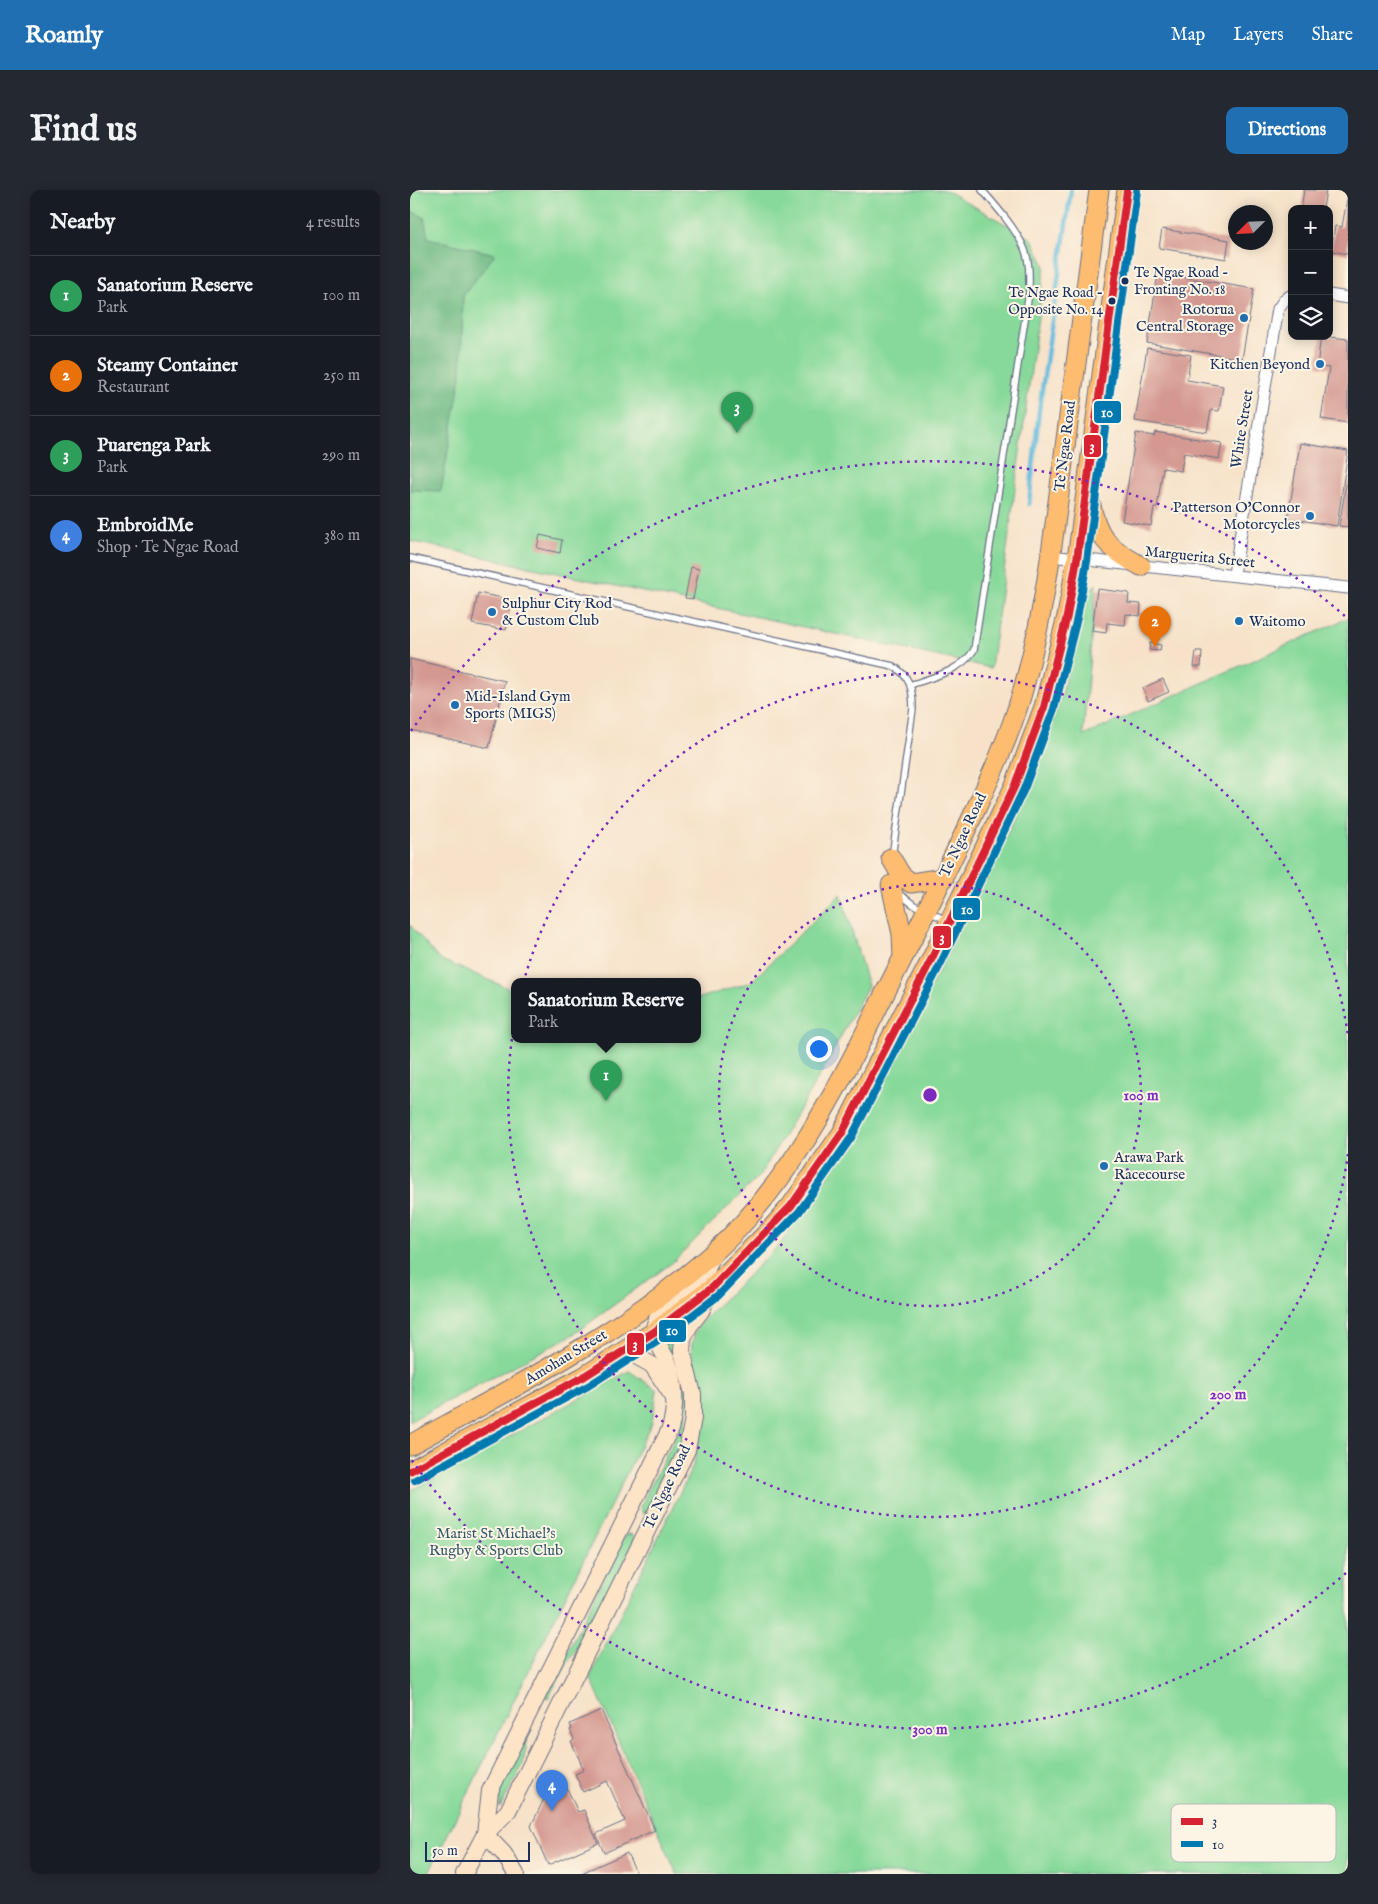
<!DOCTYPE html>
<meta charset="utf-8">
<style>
body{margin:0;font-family:"IM FELL English",serif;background:#242831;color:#f1f3f6}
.controls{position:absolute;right:15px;top:15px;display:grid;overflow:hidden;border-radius:10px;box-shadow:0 2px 12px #0003}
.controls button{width:45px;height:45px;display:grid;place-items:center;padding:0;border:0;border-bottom:1px solid #363941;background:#171b24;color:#f1f3f6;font:25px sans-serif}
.compass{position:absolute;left:818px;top:15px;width:45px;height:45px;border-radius:50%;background:#171b24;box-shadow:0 2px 12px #0003;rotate:246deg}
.scale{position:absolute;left:15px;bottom:12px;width:105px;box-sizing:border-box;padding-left:5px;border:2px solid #1b2f5e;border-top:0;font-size:14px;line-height:18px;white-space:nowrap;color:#1b2f5e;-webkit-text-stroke:4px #fcf5e5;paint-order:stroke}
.you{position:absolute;left:408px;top:858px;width:18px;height:18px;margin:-12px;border:4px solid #fff;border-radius:50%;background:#1a73e8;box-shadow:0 0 0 8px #1a73e833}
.badge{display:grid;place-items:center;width:32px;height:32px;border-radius:50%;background:#1f6fb2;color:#fff;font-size:16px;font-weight:700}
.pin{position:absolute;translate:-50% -41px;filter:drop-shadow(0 1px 2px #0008)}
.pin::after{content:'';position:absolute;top:26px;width:18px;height:15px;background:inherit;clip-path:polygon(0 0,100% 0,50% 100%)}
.popup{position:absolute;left:101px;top:788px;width:190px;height:65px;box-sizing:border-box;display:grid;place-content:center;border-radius:10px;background:#171b24;filter:drop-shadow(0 1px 4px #0005);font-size:16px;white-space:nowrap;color:#9ea1a6}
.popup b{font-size:19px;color:#f1f3f6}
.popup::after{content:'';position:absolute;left:50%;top:100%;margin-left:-10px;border:10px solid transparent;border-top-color:#171b24}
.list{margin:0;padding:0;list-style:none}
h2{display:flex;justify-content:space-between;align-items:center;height:65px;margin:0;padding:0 20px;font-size:21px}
h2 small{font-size:16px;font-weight:400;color:#9ea1a6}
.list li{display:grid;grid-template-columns:32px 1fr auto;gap:15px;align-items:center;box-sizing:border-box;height:80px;padding:0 20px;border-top:1px solid #363941}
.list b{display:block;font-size:19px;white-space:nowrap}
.list p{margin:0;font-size:16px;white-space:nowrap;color:#9ea1a6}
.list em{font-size:16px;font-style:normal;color:#9ea1a6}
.icon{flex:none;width:28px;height:28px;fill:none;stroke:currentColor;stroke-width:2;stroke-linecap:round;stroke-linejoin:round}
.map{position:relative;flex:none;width:938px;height:1684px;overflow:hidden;border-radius:10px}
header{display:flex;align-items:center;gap:30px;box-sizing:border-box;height:70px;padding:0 25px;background:#1f6fb2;color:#fff}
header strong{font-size:24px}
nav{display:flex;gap:28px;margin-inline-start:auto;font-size:18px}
.intro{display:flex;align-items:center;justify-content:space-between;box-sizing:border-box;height:120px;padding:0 30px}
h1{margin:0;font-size:35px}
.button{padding:12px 22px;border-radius:10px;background:#1f6fb2;color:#fff;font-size:18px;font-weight:700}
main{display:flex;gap:30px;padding:0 30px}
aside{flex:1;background:#171b24;border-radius:10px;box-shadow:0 2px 12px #0003}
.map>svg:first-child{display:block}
</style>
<header>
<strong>Roamly</strong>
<nav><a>Map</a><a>Layers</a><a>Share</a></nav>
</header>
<div class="intro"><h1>Find us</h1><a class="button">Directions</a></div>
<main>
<aside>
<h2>Nearby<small>4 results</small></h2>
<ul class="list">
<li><span class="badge" style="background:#2e9e5b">1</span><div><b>Sanatorium Reserve</b><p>Park</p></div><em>100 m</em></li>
<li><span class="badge" style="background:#e8710a">2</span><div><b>Steamy Container</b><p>Restaurant</p></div><em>250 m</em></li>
<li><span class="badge" style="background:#2e9e5b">3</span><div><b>Puarenga Park</b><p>Park</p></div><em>290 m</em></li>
<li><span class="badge" style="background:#3f7fe0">4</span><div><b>EmbroidMe</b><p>Shop · Te Ngae Road</p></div><em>380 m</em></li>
</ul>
</aside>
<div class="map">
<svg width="938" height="1684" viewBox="0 0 938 1684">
<rect width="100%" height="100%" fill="#fcf5e5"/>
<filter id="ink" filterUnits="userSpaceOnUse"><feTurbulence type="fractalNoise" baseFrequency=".02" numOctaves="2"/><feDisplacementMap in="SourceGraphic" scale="10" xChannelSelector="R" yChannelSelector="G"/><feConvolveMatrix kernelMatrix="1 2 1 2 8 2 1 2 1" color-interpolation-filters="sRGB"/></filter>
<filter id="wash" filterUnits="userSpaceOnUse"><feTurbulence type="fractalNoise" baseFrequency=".0096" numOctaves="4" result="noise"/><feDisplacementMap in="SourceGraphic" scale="20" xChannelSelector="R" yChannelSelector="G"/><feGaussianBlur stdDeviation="1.12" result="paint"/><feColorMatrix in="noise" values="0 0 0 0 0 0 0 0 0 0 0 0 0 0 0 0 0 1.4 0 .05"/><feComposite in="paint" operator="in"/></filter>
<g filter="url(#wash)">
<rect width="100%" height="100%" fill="#f7e2c9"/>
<g fill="#86d99a" stroke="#50847c">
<polygon points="0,0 535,0 622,49 635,76 581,478 0,351"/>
<path d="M686 394 673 546 938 428V1684H267L180 1487 283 1276C289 1256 291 1232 291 1211 290 1178 271 1166 290 1133L371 1053 440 954 589 662 625 581 652 504 672 410Z"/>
<polygon points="431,704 458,796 414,878 351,984 263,1072 164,1144 0,1231 0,735 29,769 105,801 105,850 287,850 287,809 341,792"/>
<polygon points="267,1142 265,1149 279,1199 273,1251 237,1322 233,1324 230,1317 266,1246 271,1221 254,1151"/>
<polygon points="219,1181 247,1200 242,1232 18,1684 0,1684 0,1301"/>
<polygon points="219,1344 223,1345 225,1350 179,1441 158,1472 138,1508 135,1507 215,1346"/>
<path d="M114 1549 117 1551 113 1574 90 1618C86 1595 105 1569 114 1549Z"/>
</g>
<polygon fill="#6cb982" stroke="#447470" points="0,21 14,27 18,48 85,64 53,106 51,185 31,301 0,300"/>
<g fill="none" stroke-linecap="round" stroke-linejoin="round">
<polyline stroke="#5fbadd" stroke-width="4.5" points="619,314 629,221 661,0"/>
</g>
<g id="blocks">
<g fill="#d49890">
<polygon points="894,0 916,0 913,19 891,19"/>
<polygon points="937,9 938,9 938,64 921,61 925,36 932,37"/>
<polygon points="752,39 819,50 816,69 749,58"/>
<polygon points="748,83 844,99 832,169 737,153"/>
<polygon points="911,146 938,149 938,233 911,229 919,178 907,176"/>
<polygon points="737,158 781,165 777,190 813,196 809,221 801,220 797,242 725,231"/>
<polygon points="745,242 812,253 809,269 774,263 771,281 753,278 747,318 744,318 741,336 712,331 726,243 744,246"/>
<polygon points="890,253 938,261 927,336 878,328"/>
<polygon points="937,289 938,289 938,337 929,336"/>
<polygon points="130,345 152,350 150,363 127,358"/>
<polygon points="281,377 289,379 283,409 275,408"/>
<polygon points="687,399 719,403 718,413 731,414 730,426 716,424 715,435 697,433 696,443 682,441"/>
<polygon points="68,403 102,410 96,440 62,434"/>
<polygon points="740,453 751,455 750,461 739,460"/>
<polygon points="786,461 792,461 791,477 784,477"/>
<polygon points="0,469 95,491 79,558 0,540"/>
<polygon points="753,489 759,502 738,511 733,498"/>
<polygon points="191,1520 245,1640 194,1663 186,1644 215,1631 197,1591 173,1602 165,1584 174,1580 161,1551 164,1549 160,1540 162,1539 160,1534"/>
<polygon points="157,1598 168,1622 174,1620 188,1653 138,1675 121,1636 134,1609"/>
<polygon points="217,1663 227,1684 169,1684"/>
</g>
</g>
</g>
<g filter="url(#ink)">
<use href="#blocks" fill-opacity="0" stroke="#686e83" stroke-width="1"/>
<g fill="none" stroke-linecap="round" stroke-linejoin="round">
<defs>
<g id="lane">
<path d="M0 368 483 476C500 486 503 499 503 519L482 667"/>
<path d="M500 495C523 487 551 481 564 460L619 103C619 88 620 73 615 60 607 40 586 16 572 0"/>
<polyline points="488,703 504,715 536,730"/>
</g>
<g id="street">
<polyline points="919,105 938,108"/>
<polyline points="640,366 938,398"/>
<polyline points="824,384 868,119 875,109 882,105"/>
</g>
<g id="secondary">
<polyline points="215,1160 242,1175 262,1205"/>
<path d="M75 1644 80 1601 260 1239C266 1218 266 1193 258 1172 254 1163 244 1149 244 1140 246 1113 278 1107 292 1088 297 1082 300 1071 303 1064"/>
<polyline points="75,1644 94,1664 106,1684"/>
<polyline points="54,1684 75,1644 98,1621 277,1260 283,1228 283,1204 272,1161 273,1149 280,1135 291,1121 302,1098"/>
</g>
<g id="primary">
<path d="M680 310C686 347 698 358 731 376"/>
<polyline points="481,668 491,685 501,693 534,688"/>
<polyline points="481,695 492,744 493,767"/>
<path d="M0 1255C104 1197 211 1144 301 1065 379 996 428 898 473 807 504 746 535 685 564 623 581 586 598 549 610 510 635 426 645 336 656 249 667 166 678 83 689 0"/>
<polyline points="0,1281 173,1187 244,1142 302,1098 361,1039 381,1016 432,943 521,770 605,595 634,517 657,426 667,369 717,0"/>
</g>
</defs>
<use href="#lane" stroke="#686e83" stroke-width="8"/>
<use href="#street" stroke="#686e83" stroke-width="13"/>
<use href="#secondary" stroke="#686e83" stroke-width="18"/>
<use href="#primary" stroke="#686e83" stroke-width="21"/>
<use href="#lane" stroke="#fff" stroke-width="5.5"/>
<use href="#street" stroke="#fff" stroke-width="11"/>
<use href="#secondary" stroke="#fee4c6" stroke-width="16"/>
<use href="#primary" stroke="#fdbc70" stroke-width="19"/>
<defs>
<polyline id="bus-1" points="0,1281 173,1187 244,1142 302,1098 381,1016 432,943 521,770 605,595 634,517 657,426 667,369 717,0"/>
<polyline id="bus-2" points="5,1290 178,1196 250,1150 309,1105 389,1022 441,948 530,775 614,599 644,519 667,428 677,371 727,1"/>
</defs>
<use href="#bus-1" stroke="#fcf5e5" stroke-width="11"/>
<use href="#bus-2" stroke="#fcf5e5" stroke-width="11"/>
<use href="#bus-1" stroke="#d82332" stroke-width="8"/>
<use href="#bus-2" stroke="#0079b0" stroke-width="8"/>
</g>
</g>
<g fill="none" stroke="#7b2cbf" stroke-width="2.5" stroke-dasharray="2.5 5">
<circle cx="520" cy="905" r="211"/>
<path d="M938 964A422 422 0 1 1 938 846"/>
<path d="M936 1383A634 634 0 0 1 1 1269M1 541A634 634 0 0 1 936 427"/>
</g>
<g fill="#1b2f5e" stroke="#fcf5e5" stroke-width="2">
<circle cx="715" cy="91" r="4.5"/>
<circle cx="702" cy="111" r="4.5"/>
</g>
<g fill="#1f6fb2" stroke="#fcf5e5" stroke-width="2">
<circle cx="834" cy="128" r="5"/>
<circle cx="910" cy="174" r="5"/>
<circle cx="900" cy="326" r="5"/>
<circle cx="82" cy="422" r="5"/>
<circle cx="829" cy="431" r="5"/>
<circle cx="45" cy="515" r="5"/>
<circle cx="694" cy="976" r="5"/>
</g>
<g text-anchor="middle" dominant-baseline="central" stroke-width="4" stroke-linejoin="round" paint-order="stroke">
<g font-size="14" fill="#1b2f5e" stroke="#fcf5e5" text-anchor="start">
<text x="724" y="83">Te Ngae Road -<tspan x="724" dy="17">Fronting No. 18</tspan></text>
<text x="693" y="103" text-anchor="end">Te Ngae Road -<tspan x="693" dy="17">Opposite No. 14</tspan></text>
</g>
<g font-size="15" fill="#1b2f5e" stroke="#fcf5e5" text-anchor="start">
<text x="824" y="119" text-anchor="end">Rotorua<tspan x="824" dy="17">Central Storage</tspan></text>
<text x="900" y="174" text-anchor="end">Kitchen Beyond</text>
<text x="890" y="317" text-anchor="end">Patterson O'Connor<tspan x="890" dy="17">Motorcycles</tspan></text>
<text x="92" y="413">Sulphur City Rod<tspan x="92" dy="17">&amp; Custom Club</tspan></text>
<text x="839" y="431">Waitomo</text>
<text x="55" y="506">Mid-Island Gym<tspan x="55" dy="17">Sports (MIGS)</tspan></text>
<text x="704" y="967">Arawa Park<tspan x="704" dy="17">Racecourse</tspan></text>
</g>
<g font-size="15" fill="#1b2f5e" stroke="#fcf5e5">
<text transform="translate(832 239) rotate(-81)">White Street</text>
<text transform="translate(655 256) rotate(-83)">Te Ngae Road</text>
<text transform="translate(790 367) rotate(6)">Marguerita Street</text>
<text transform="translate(553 645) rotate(-65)">Te Ngae Road</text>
<text transform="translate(156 1167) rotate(-31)">Amohau Street</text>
<text transform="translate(257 1297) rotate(-65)">Te Ngae Road</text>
</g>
<g font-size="15" fill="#365a6d" stroke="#fcf5e5">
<text x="86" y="1343">Marist St Michael's<tspan x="86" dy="17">Rugby &amp; Sports Club</tspan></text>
</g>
</g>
<rect x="761" y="1614" width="165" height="58" rx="8" fill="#fcf5e5" stroke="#b8babc" stroke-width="1"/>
<rect x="771" y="1628" width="22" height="7" fill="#d82332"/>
<rect x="771" y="1651" width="22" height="6" fill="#0079b0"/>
<g font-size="14" fill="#1b2f5e">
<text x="802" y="1636">3</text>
<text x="802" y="1659">10</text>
</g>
<circle cx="520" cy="905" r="8" fill="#7b2cbf" stroke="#fcf5e5" stroke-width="2.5"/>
<g font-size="15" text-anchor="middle" font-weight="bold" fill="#7b2cbf" stroke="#fcf5e5" stroke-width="4" stroke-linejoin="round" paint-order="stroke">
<text x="731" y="910">100 m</text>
<text x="818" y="1209">200 m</text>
<text x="520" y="1544">300 m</text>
</g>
<g stroke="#fcf5e5" stroke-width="2">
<rect x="683" y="210" width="29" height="24" rx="5" fill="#0079b0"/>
<rect x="673" y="244" width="19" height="24" rx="5" fill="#d82332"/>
<rect x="542" y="707" width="29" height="24" rx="5" fill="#0079b0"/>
<rect x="522" y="735" width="20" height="24" rx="5" fill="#d82332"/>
<rect x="248" y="1129" width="29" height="24" rx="5" fill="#0079b0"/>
<rect x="216" y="1142" width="19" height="24" rx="5" fill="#d82332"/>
</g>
<g font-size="14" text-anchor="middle" font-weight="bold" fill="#fff">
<text x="697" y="227">10</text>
<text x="682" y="261">3</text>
<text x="557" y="724">10</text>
<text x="532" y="752">3</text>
<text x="262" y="1145">10</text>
<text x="225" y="1159">3</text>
</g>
</svg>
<div class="controls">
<button>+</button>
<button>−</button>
<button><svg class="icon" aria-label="layers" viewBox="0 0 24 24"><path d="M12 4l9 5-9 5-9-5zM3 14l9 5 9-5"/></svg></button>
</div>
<svg class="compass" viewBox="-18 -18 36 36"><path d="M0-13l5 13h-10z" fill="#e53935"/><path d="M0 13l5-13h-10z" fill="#9ea1a6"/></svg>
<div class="scale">50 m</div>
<div class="you"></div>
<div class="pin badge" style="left:196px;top:911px;background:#2e9e5b">1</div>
<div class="popup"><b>Sanatorium Reserve</b>Park</div>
<div class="pin badge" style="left:745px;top:457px;background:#e8710a">2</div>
<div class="pin badge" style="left:327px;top:243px;background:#2e9e5b">3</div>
<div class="pin badge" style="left:142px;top:1621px;background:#3f7fe0">4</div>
</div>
</main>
